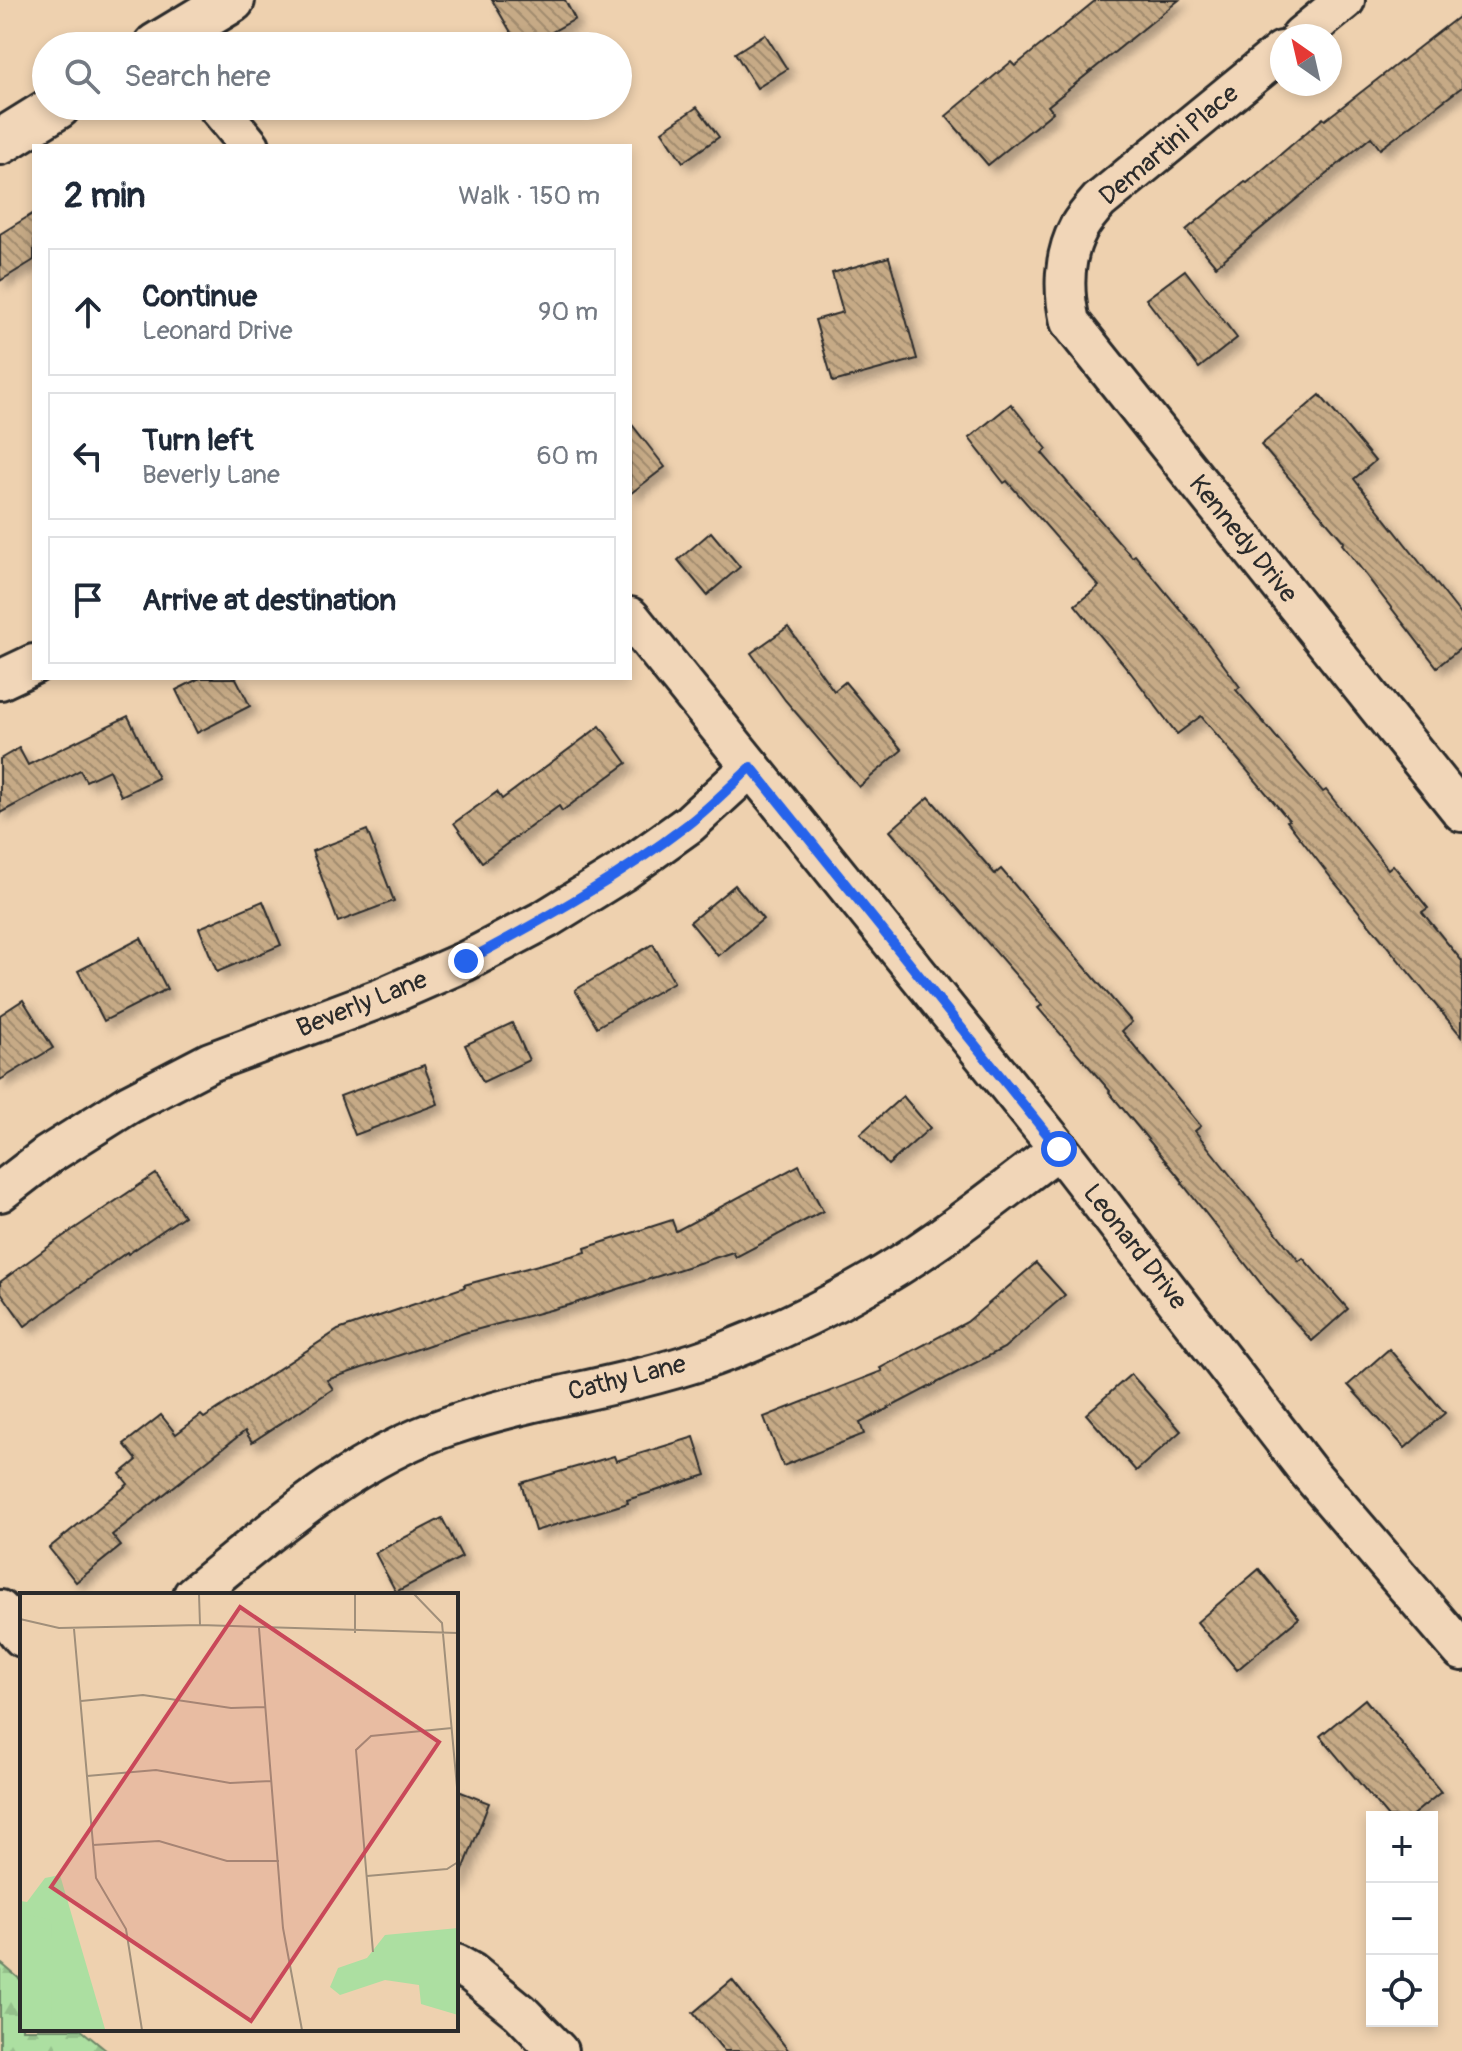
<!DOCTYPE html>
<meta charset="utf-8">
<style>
body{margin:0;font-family:Pangolin,sans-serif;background:#f2f2f3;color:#1f2937}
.controls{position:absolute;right:24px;bottom:24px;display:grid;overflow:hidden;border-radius:0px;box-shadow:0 4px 12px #0003}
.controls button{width:72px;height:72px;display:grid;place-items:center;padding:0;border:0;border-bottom:2px solid #e0e1e3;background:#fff;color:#1f2937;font:40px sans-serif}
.compass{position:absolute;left:1270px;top:24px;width:72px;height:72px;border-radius:50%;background:#fff;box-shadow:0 4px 12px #0003;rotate:326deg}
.stop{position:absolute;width:24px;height:24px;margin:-18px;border:6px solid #2563eb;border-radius:50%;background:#fff}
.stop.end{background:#2563eb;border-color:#fff;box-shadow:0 2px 8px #0008}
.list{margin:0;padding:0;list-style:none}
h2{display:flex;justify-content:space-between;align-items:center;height:104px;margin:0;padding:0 32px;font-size:34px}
h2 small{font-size:26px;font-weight:400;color:#747a83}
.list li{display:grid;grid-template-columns:52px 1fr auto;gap:24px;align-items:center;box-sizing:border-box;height:128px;margin:0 16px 16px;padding:0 16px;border:2px solid #e0e1e3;border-radius:0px}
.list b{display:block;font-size:30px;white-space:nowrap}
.list p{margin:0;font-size:26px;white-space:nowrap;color:#747a83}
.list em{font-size:26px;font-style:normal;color:#747a83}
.icon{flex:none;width:44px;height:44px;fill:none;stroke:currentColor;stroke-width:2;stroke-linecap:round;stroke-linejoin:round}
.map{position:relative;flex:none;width:1462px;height:2051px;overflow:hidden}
.search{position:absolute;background:#fff;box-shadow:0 4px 12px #0003;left:32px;top:32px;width:600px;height:88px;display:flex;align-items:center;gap:20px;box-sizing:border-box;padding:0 28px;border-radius:44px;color:#747a83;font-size:30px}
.panel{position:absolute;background:#fff;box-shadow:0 4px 12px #0003;left:32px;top:144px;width:600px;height:536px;border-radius:0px}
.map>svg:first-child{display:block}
</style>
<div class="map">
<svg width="1462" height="2051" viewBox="0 0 1462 2051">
<defs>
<pattern id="forest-firs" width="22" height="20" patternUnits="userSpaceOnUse" patternTransform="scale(2)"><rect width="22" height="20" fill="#acdfa1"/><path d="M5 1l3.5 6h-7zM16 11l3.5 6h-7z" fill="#94c08b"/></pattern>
<pattern id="building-back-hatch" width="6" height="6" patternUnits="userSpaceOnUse" patternTransform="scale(2)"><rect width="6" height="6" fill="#c6aa86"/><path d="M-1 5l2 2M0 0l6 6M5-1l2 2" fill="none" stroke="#a18b6e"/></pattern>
<filter id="shadow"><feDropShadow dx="7" dy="7" stdDeviation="4" flood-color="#0004"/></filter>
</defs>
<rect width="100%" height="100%" fill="#eed1af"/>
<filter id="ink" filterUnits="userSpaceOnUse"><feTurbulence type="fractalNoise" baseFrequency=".0125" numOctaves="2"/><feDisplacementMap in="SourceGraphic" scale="16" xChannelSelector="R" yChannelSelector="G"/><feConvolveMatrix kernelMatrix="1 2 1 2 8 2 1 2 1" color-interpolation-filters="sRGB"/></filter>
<g filter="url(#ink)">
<polygon fill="url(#forest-firs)" stroke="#6c8566" stroke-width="2" points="2,1964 22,1981 22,2029 80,2029 107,2051 0,2051 0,1966"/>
<g fill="url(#building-back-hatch)" stroke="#2b2b2b" stroke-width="2" filter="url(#shadow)">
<polygon points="492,0 565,0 575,19 527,46 519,46"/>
<polygon points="1096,0 1179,0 1048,106 1053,112 988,165 946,116 1011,62 1015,66"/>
<polygon points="1462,14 1462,87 1380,149 1371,137 1216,266 1186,230 1245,182 1247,183 1323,118 1325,120"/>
<polygon points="765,34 787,69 757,88 735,53"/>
<polygon points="697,107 719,137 683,162 662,131"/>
<polygon points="34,213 34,260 0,281 0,234"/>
<polygon points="889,257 917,359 833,382 815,320 843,312 832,273"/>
<polygon points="1185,270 1237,338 1199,368 1146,299"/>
<polygon points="1320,395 1375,461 1354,479 1462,616 1462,647 1437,667 1342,544 1344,542 1261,445"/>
<polygon points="1011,404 1047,449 1042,453 1132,557 1135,555 1203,637 1240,687 1236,690 1323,792 1326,790 1388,869 1393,865 1428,908 1422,912 1462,961 1462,1037 1335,883 1287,821 1289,820 1201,716 1177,734 1131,673 1075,605 1099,586 1007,481 1004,483 969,438"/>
<polygon points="630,422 665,467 630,494"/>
<polygon points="711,532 740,567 707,595 678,560"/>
<polygon points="788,627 834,691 845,682 902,750 859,787 785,700 751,653"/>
<polygon points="200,678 236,678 250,706 197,733 176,690"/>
<polygon points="128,716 158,778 121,796 109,770 86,781 80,770 0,813 0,759 19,748 28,765"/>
<polygon points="600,726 627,763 562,811 559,806 482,862 454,823 497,792 502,799"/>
<polygon points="929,797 995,874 1001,869 1132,1022 1122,1031 1201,1126 1195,1131 1299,1261 1303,1258 1348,1309 1312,1341 1266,1290 1182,1183 1183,1182 1109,1092 1110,1091 1038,1008 1042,1005 890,831"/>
<polygon points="367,830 394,901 338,922 312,851"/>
<polygon points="735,885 763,919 718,956 690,922"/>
<polygon points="263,901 281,945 217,972 199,928"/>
<polygon points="141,938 167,989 104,1021 78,971"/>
<polygon points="653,944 674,982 597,1027 575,990"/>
<polygon points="23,1000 53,1048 0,1080 0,1015"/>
<polygon points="512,1023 529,1060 483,1082 465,1045"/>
<polygon points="424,1065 438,1104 355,1135 340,1096"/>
<polygon points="903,1096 930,1128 888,1165 860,1134"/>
<polygon points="799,1165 823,1211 736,1257 733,1252 569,1305 464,1333 327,1380 333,1389 252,1442 245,1431 112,1535 121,1546 76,1582 49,1548 128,1484 120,1474 137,1460 124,1444 161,1415 176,1434 201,1415 204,1418 338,1330 465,1287 464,1285 586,1252 585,1248 672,1220 676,1231"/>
<polygon points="156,1174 184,1216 128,1254 127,1252 25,1326 0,1291 0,1282 59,1239"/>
<polygon points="1036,1263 1065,1295 1004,1348 860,1423 864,1434 783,1466 764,1417 882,1371 880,1368 967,1322"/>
<polygon points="1389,1349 1445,1413 1405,1448 1348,1385"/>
<polygon points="1131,1374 1181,1431 1136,1471 1086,1414"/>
<polygon points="694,1437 706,1475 627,1500 628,1503 535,1531 521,1483 614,1456 616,1461"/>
<polygon points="442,1518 462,1557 396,1592 375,1553"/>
<polygon points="1259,1569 1299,1618 1237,1670 1197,1622"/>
<polygon points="1365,1699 1441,1792 1410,1817 1388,1817 1320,1736"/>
<polygon points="456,1790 489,1803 458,1883 456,1882"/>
<polygon points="732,1980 789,2051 724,2051 693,2013"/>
</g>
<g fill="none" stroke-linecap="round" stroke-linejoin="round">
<defs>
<g id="minor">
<polyline points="1301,36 1345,0"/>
<path d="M1282 51 1099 201C1092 209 1084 218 1079 227 1063 256 1063 291 1070 322L1462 812"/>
<polyline points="217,106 250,146"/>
<polyline points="630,617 1059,1149 1307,1470 1462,1651"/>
<polyline points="0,680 34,664"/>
<polyline points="0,1192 48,1155 129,1104 210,1062 384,997 466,961 546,919 622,872 689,824 751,767"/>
<path d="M193 1595C272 1531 351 1459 449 1426 541 1394 639 1386 730 1350 776 1332 823 1310 866 1285 935 1247 996 1195 1059 1149"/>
<polyline points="0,1610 22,1637"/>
<polyline points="456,1964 472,1973 520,2012 558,2051"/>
</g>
<g id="major">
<polyline points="156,46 232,0"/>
<polyline points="0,142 58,106"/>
</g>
</defs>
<use href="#minor" stroke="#2b2b2b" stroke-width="44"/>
<use href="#major" stroke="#2b2b2b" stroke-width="50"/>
<use href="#minor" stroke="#f1d6b8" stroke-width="38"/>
<use href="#major" stroke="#f1d6b8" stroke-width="44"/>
</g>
</g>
<g fill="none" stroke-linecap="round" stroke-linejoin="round" filter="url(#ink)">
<path stroke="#2563eb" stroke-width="10" d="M466 961C543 920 618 878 687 825 709 808 730 787 751 767L1059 1149"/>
</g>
<g text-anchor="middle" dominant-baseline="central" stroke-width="7" stroke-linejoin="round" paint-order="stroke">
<g font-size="26" fill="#2b2b2b" stroke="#f1d6b8">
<text transform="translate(1169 145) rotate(-40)">Demartini Place</text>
<text transform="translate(1243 539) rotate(51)">Kennedy Drive</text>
<text transform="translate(362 1004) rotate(-22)">Beverly Lane</text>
<text transform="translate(1135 1247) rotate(52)">Leonard Drive</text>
<text transform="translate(627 1378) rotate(-14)">Cathy Lane</text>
</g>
</g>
<g transform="translate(20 1593)">
<rect width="438" height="438" fill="#eed1af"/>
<path d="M40 282 85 436 101 437H21L0 430V308L7 309 25 285ZM438 335V422L401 411 399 392 365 387 320 402 310 394 318 375 347 365 365 342Z" fill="#acdfa1"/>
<path d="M0 320 32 327 31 437H0Z" fill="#acdfa1"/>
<path fill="none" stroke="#a08f7a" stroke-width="2" d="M179 1 180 32M394 1 422 30 438 205M0 26 39 35 180 32 438 40M239 35 263 335 282 437M54 36 76 285 106 336 122 437M335 40V1M61 108 123 102 211 115 245 114M67 183 136 177 210 190 252 188M73 252 139 248 207 268H259M347 283 427 276 438 269M353 359 336 157 351 143 432 135"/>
<path fill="#c94859" fill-opacity="0.15" stroke="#c94859" stroke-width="4" d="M220 14 419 149 231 428 31 294Z"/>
<rect width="438" height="438" fill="none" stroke="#2b2b2b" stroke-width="4"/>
</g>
</svg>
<div class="controls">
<button>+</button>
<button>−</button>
<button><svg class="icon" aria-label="locate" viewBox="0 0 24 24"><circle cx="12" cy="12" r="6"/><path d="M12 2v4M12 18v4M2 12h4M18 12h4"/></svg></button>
</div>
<svg class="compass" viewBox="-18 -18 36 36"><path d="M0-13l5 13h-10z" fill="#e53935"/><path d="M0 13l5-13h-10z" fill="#747a83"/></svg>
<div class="stop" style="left:1059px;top:1149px"></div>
<div class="stop end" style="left:466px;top:961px"></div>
<div class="search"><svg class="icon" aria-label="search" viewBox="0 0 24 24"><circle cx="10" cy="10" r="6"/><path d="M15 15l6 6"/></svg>Search here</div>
<section class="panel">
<h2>2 min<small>Walk · 150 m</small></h2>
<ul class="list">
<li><svg class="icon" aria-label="ahead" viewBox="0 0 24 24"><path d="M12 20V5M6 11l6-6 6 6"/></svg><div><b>Continue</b><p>Leonard Drive</p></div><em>90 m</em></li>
<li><svg class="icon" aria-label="left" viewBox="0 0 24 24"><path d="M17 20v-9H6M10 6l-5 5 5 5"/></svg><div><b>Turn left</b><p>Beverly Lane</p></div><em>60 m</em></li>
<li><svg class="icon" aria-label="arrive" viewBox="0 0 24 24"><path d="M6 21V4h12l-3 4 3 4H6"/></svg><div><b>Arrive at destination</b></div></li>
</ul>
</section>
</div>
